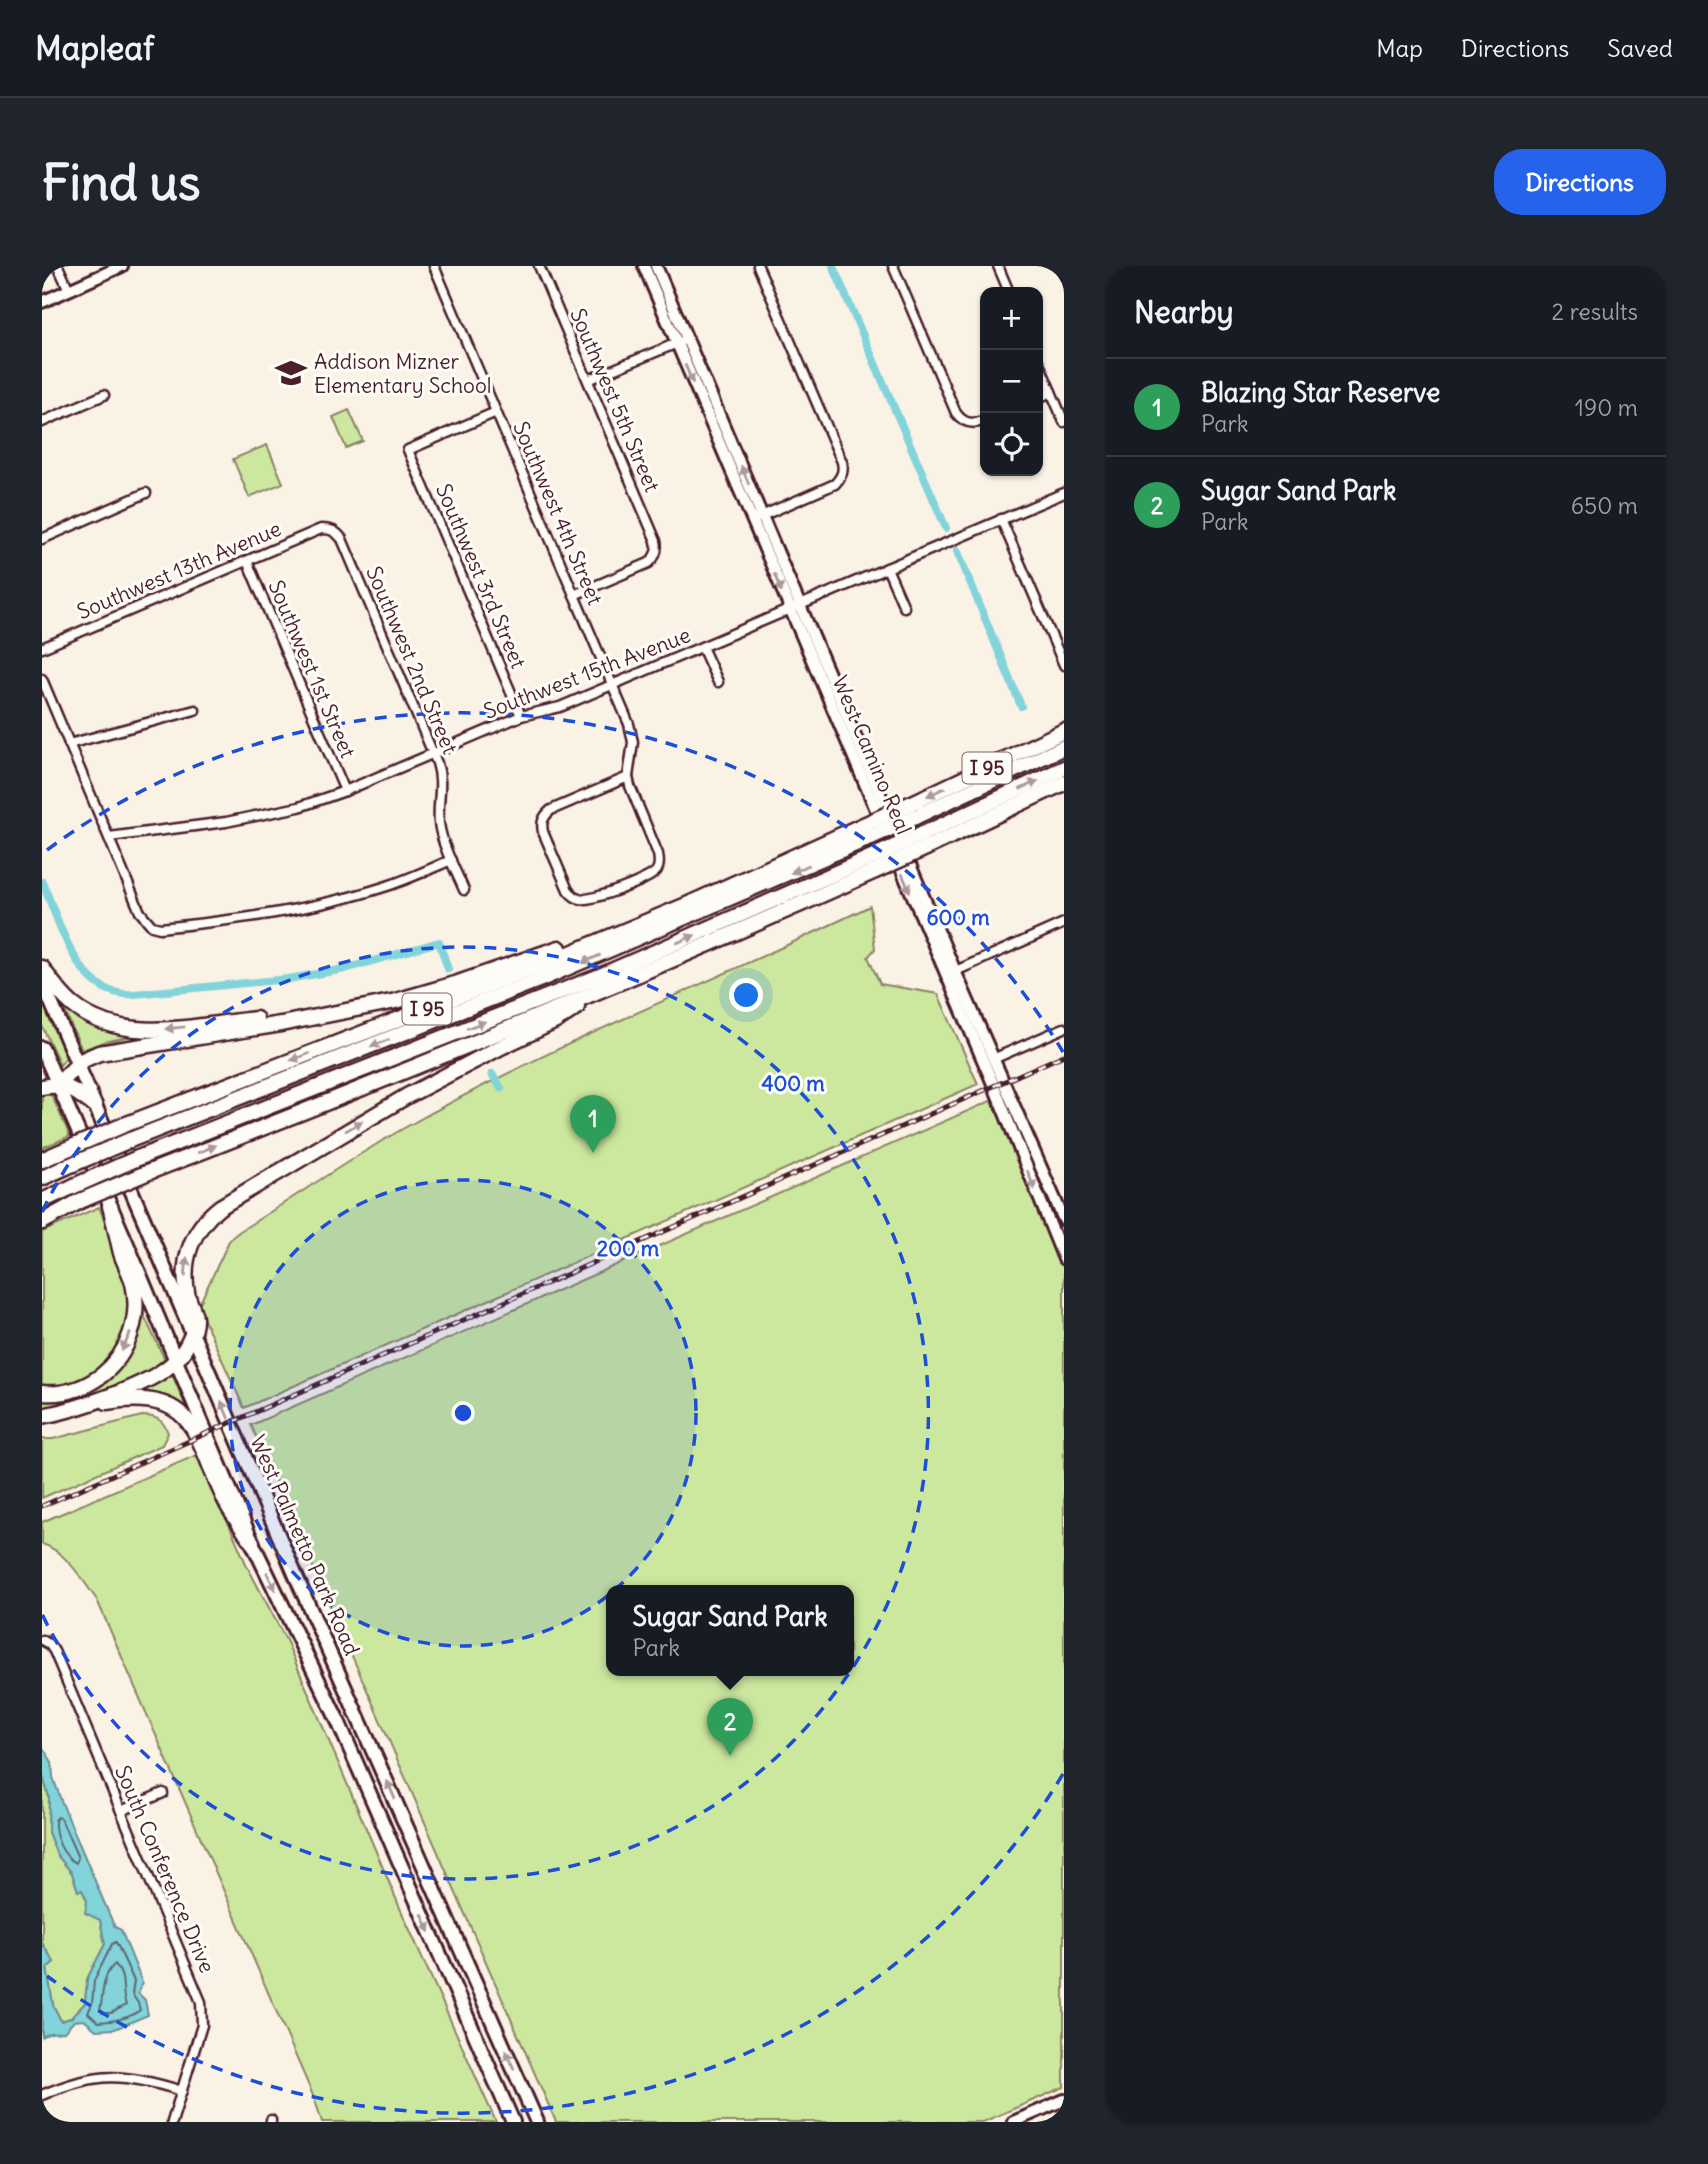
<!DOCTYPE html>
<meta charset="utf-8">
<style>
body{margin:0;font-family:Delius,sans-serif;background:#20242c;color:#f1f3f6}
.controls{position:absolute;right:21px;top:21px;display:grid;overflow:hidden;border-radius:14px;box-shadow:0 2px 5px #0004}
.controls button{width:63px;height:63px;display:grid;place-items:center;padding:0;border:0;border-bottom:2px solid #363941;background:#171b24;color:#f1f3f6;font:35px sans-serif}
.you{position:absolute;left:705px;top:730px;width:24px;height:24px;margin:-18px;border:5px solid #fff;border-radius:50%;background:#1a73e8;box-shadow:0 0 0 10px #1a73e833}
.badge{display:grid;place-items:center;width:46px;height:46px;border-radius:50%;background:#2563eb;color:#fff;font-size:23px;font-weight:700}
.pin{position:absolute;translate:-50% -58px;filter:drop-shadow(0 2px 4px #0008)}
.pin::after{content:'';position:absolute;top:37px;width:24px;height:21px;background:inherit;clip-path:polygon(0 0,100% 0,50% 100%)}
.popup{position:absolute;left:564px;top:1319px;width:248px;height:91px;box-sizing:border-box;display:grid;place-content:center;border-radius:14px;background:#171b24;filter:drop-shadow(0 2px 5px #0005);font-size:23px;white-space:nowrap;color:#9ea1a6}
.popup b{font-size:26px;color:#f1f3f6}
.popup::after{content:'';position:absolute;left:50%;top:100%;margin-left:-14px;border:14px solid transparent;border-top-color:#171b24}
.list{margin:0;padding:0;list-style:none}
h2{display:flex;justify-content:space-between;align-items:center;height:91px;margin:0;padding:0 28px;font-size:30px}
h2 small{font-size:23px;font-weight:400;color:#9ea1a6}
.list li{display:grid;grid-template-columns:46px 1fr auto;gap:21px;align-items:center;box-sizing:border-box;height:98px;padding:0 28px;border-top:2px solid #363941}
.list b{display:block;font-size:26px;white-space:nowrap}
.list p{margin:0;font-size:23px;white-space:nowrap;color:#9ea1a6}
.list em{font-size:23px;font-style:normal;color:#9ea1a6}
.icon{flex:none;width:38px;height:38px;fill:none;stroke:currentColor;stroke-width:2;stroke-linecap:round;stroke-linejoin:round}
.map{position:relative;flex:none;width:1022px;height:1856px;overflow:hidden;border-radius:28px}
header{display:flex;align-items:center;gap:42px;box-sizing:border-box;height:98px;padding:0 35px;background:#171b24;border-bottom:2px solid #363941}
header strong{font-size:33px}
nav{display:flex;gap:38px;margin-inline-start:auto;font-size:24px}
.intro{display:flex;align-items:center;justify-content:space-between;box-sizing:border-box;height:168px;padding:0 42px}
h1{margin:0;font-size:49px}
.button{padding:18px 32px;border-radius:28px;background:#2563eb;color:#fff;font-size:24px;font-weight:700}
main{display:flex;gap:42px;padding:0 42px}
aside{flex:1;background:#171b24;border-radius:28px;box-shadow:0 2px 5px #0004}
.map>svg:first-child{display:block}
</style>
<header>
<strong>Mapleaf</strong>
<nav><a>Map</a><a>Directions</a><a>Saved</a></nav>
</header>
<div class="intro"><h1>Find us</h1><a class="button">Directions</a></div>
<main>
<div class="map">
<svg width="1022" height="1856" viewBox="0 0 1022 1856">
<rect width="100%" height="100%" fill="#fbf2e6"/>
<filter id="ink" filterUnits="userSpaceOnUse"><feTurbulence type="fractalNoise" baseFrequency=".0143" numOctaves="2"/><feDisplacementMap in="SourceGraphic" scale="14" xChannelSelector="R" yChannelSelector="G"/><feConvolveMatrix kernelMatrix="1 2 1 2 8 2 1 2 1" color-interpolation-filters="sRGB"/></filter>
<g filter="url(#ink)">
<g fill="#cce89f" stroke="#8b8465" stroke-width="2" fill-rule="evenodd">
<polygon points="307,144 321,175 304,182 291,151"/>
<polygon points="225,179 241,217 207,231 191,193"/>
<path d="M828 640 833 683 826 691 838 718 896 728 936 818 202 1142 156 1041 188 973 198 965C253 931 307 893 364 861 513 777 674 715 828 640Z"/>
<polygon points="0,734 25,790 18,799 0,760"/>
<path d="M19 736C45 758 61 765 95 769L62 776 40 784Z"/>
<polygon points="0,828 6,828 10,830 28,870 0,882"/>
<path d="M953 833 1022 998V1821L941 1856H514L209 1159ZM569 1324H807V1404H569Z"/>
<polygon points="57,941 83,1003 89,1026 88,1060 64,1099 32,1119 0,1123 0,966"/>
<polygon points="99,1043 122,1092 121,1094 104,1108 94,1113 31,1138 0,1145 0,1132 62,1113"/>
<polygon points="130,1108 147,1148 126,1132 96,1125"/>
<path d="M100 1150C114 1150 121 1153 126 1167L120 1179 0 1232V1173H11Z"/>
<path d="M157 1188 205 1300 244 1374 358 1642 454 1856H280L273 1834 55 1334C42 1316 23 1284 0 1278V1256Z"/>
<polygon points="0,1507 7,1531 6,1566 15,1589 30,1607 36,1625 40,1624 58,1654 63,1678 45,1713 43,1737 29,1752 19,1755 11,1739 5,1702 12,1696 0,1677"/>
</g>
<polygon fill="#82d4da" stroke="#6c8c94" stroke-width="2" points="0,1480 10,1496 11,1511 20,1537 67,1648 73,1661 79,1664 100,1716 96,1727 103,1734 106,1749 73,1763 54,1764 42,1754 32,1755 22,1766 8,1767 0,1771 0,1677 12,1696 5,1702 11,1739 19,1755 29,1752 43,1737 45,1713 63,1678 58,1654 43,1647 45,1635 40,1624 36,1625 30,1607 15,1589 6,1566 7,1531 0,1507"/>
<g fill="none" stroke-linecap="round" stroke-linejoin="round">
<g stroke="#606771" stroke-width="2">
<path d="M16 1551 19 1553 36 1592 34 1597C20 1590 12 1570 13 1554Z"/>
<path d="M74 1676 92 1715 90 1728 96 1737 98 1744C89 1752 69 1756 56 1756L46 1747 50 1738 52 1715 70 1678Z"/>
<path d="M73 1698C85 1712 78 1723 84 1739L69 1747H61L58 1744C62 1727 59 1710 73 1698Z"/>
</g>
<g stroke="#82d4da" stroke-width="8">
<polyline points="791,0 904,262"/>
<polyline points="915,284 979,440"/>
<path d="M0 616C19 657 35 733 92 728L246 713 303 703 397 676 406 703"/>
<polyline points="450,808 459,822"/>
</g>
<defs>
<g id="street">
<polyline points="16,0 27,24"/>
<polyline points="392,0 587,458 591,476 586,511"/>
<path d="M497 0 614 275C616 284 614 290 607 297L532 329"/>
<path d="M851 0 914 147C922 158 931 159 943 154"/>
<polyline points="956,0 967,26"/>
<polyline points="996,95 1022,156"/>
<polyline points="546,114 640,75"/>
<polyline points="996,132 1009,126"/>
<polyline points="454,146 366,184 479,450"/>
<polyline points="0,156 62,129"/>
<path d="M715 252 793 218C800 210 802 205 800 196L716 0"/>
<polyline points="959,253 1022,399"/>
<polyline points="0,273 104,227"/>
<polyline points="205,295 303,525"/>
<polyline points="845,302 862,341"/>
<polyline points="660,381 676,416"/>
<path d="M0 382 279 263C289 263 294 265 300 273L395 497C402 518 395 536 397 557 400 580 413 603 422 624"/>
<path d="M0 413 98 646 110 660 118 662C194 654 272 644 345 620 367 613 388 603 409 594"/>
<polyline points="27,478 153,444"/>
<path d="M586 511 588 520 616 588C617 593 618 599 615 604 609 614 550 635 539 633 533 632 529 628 526 624L501 566C499 556 501 551 509 544Z"/>
<polyline points="67,571 184,556 257,541 303,525 479,450 518,441 1022,227"/>
<polyline points="909,707 1022,657"/>
<polyline points="951,793 1022,762"/>
<polyline points="0,1374 7,1378 12,1385 159,1736 160,1759 130,1856"/>
<polyline points="79,1545 121,1527"/>
<path d="M0 1829C55 1805 83 1807 140 1825"/>
<polyline points="229,1856 229,1854"/>
</g>
<g id="secondary">
<polyline points="602,0 952,820 1022,993"/>
<polyline points="614,0 913,705 1022,954"/>
<polyline points="0,36 80,0"/>
<polyline points="971,1856 1022,1834"/>
<polyline points="1021,1856 1022,1855"/>
</g>
<g id="primary">
<polyline points="0,715 262,1329 495,1856"/>
<polyline points="0,782 88,985 210,1276 296,1455 471,1856"/>
</g>
<g id="highway">
<polyline points="868,538 1022,465"/>
<polyline points="873,551 1022,481"/>
<polyline points="881,568 1022,502"/>
<polyline points="886,581 1022,517"/>
<path d="M0 702C9 715 19 729 31 739 81 780 155 759 214 753"/>
<polyline points="16,818 39,795 57,787 239,758 354,735 413,718 517,682"/>
<path d="M0 821C25 816 34 826 53 840"/>
<polyline points="82,859 529,687 647,638 815,562"/>
<polyline points="88,874 499,713 820,575"/>
<polyline points="96,892 558,710 828,592"/>
<polyline points="0,894 18,886"/>
<path d="M102 908C348 813 592 713 833 605"/>
<polyline points="0,912 24,901"/>
<polyline points="0,935 32,920"/>
<polyline points="0,956 38,935"/>
<path d="M0 1127C22 1129 43 1122 60 1109 87 1088 99 1050 91 1017 88 1006 82 997 79 987 75 971 72 955 68 940"/>
<path d="M65 1136C159 1120 153 1178 186 1240 193 1252 202 1264 210 1276"/>
<path d="M0 1150C33 1144 110 1119 133 1095 143 1086 154 1065 153 1052 152 1043 146 1035 145 1026 139 992 151 962 178 941L365 830 457 782 514 755 535 741"/>
</g>
</defs>
<use href="#street" stroke="#4a1f2b" stroke-width="13"/>
<use href="#secondary" stroke="#4a1f2b" stroke-width="16"/>
<use href="#primary" stroke="#4a1f2b" stroke-width="18"/>
<use href="#highway" stroke="#4a1f2b" stroke-width="19"/>
<use href="#street" stroke="#fdfcf7" stroke-width="8"/>
<use href="#secondary" stroke="#fdfcf7" stroke-width="10"/>
<use href="#primary" stroke="#fdfcf7" stroke-width="12"/>
<use href="#highway" stroke="#fdfcf7" stroke-width="14"/>
<defs>
<polyline id="rail" points="0,1240 1022,789"/>
</defs>
<use href="#rail" stroke="#4a1f2b" stroke-width="5"/>
<use href="#rail" stroke="#fdfcf7" stroke-width="2.5" stroke-dasharray="8" stroke-linecap="butt"/>
<defs>
<g id="highway-bridge">
<polyline points="815,562 868,538"/>
<polyline points="820,575 873,551"/>
<polyline points="828,592 881,568"/>
<polyline points="833,605 886,581"/>
<polyline points="18,886 82,859"/>
<polyline points="24,901 88,874"/>
<polyline points="32,920 96,892"/>
<polyline points="38,935 102,908"/>
</g>
</defs>
<use href="#highway-bridge" stroke="#4a1f2b" stroke-width="19" stroke-linecap="butt"/>
<use href="#highway-bridge" stroke="#fdfcf7" stroke-width="14"/>
</g>
<defs><path id="oneway-solid" d="M-6-.8H1V-3.2L6.5 0L1 3.2V.8H-6Z" transform="scale(1.75)"/></defs>
<g fill="#ac999b">
<use href="#oneway-solid" transform="translate(647 108) rotate(67)"/>
<use href="#oneway-solid" transform="translate(703 209) rotate(-113)"/>
<use href="#oneway-solid" transform="translate(736 317) rotate(67)"/>
<use href="#oneway-solid" transform="translate(987 519) rotate(-25)"/>
<use href="#oneway-solid" transform="translate(894 526) rotate(155)"/>
<use href="#oneway-solid" transform="translate(758 603) rotate(156)"/>
<use href="#oneway-solid" transform="translate(864 617) rotate(67)"/>
<use href="#oneway-solid" transform="translate(644 673) rotate(-23)"/>
<use href="#oneway-solid" transform="translate(549 693) rotate(157)"/>
<use href="#oneway-solid" transform="translate(434 759) rotate(-21)"/>
<use href="#oneway-solid" transform="translate(133 762) rotate(174)"/>
<use href="#oneway-solid" transform="translate(338 777) rotate(159)"/>
<use href="#oneway-solid" transform="translate(258 791) rotate(159)"/>
<use href="#oneway-solid" transform="translate(312 860) rotate(-31)"/>
<use href="#oneway-solid" transform="translate(165 883) rotate(-22)"/>
<use href="#oneway-solid" transform="translate(989 914) rotate(69)"/>
<use href="#oneway-solid" transform="translate(144 1001) rotate(-85)"/>
<use href="#oneway-solid" transform="translate(84 1076) rotate(115)"/>
<use href="#oneway-solid" transform="translate(183 1144) rotate(-113)"/>
<use href="#oneway-solid" transform="translate(229 1315) rotate(64)"/>
<use href="#oneway-solid" transform="translate(349 1524) rotate(-114)"/>
<use href="#oneway-solid" transform="translate(384 1657) rotate(66)"/>
<use href="#oneway-solid" transform="translate(468 1794) rotate(-114)"/>
</g>
</g>
<circle cx="421" cy="1147" r="233" fill="#1d4ed8" fill-opacity=".12"/>
<g fill="none" stroke="#1d4ed8" stroke-width="3.5" stroke-dasharray="12 9">
<circle cx="421" cy="1147" r="233"/>
<path d="M0 946A466 466 0 1 1 0 1348"/>
<path d="M1021 1508A700 700 0 0 1 5 1710M5 584A700 700 0 0 1 1021 786"/>
</g>
<defs>
<symbol id="school-bare" viewBox="-9 -9 18 18"><path d="M0-5L7-2L0 1L-7-2ZM-4 1L0 2.5L4 1V4Q0 6-4 4Z" fill="#4a1f2b" stroke="#fdfcf7" stroke-width="2.5" paint-order="stroke"/></symbol>
</defs>
<g fill-rule="evenodd">
<use href="#school-bare" x="227" y="85" width="44" height="44"/>
</g>
<g text-anchor="middle" dominant-baseline="central" stroke-width="6" stroke-linejoin="round" paint-order="stroke">
<g fill="#fdfcf7" stroke="#806168" stroke-width="2">
<rect x="920.5" y="486.5" width="49" height="31" rx="5"/>
<rect x="360.5" y="727.5" width="49" height="31" rx="5"/>
</g>
<g font-size="19" font-weight="bold" fill="#4a1f2b">
<text x="945" y="502">I 95</text>
<text x="385" y="743">I 95</text>
</g>
<g font-size="21" fill="#4a1f2b" stroke="#fdfcf7" text-anchor="start">
<text x="272" y="95">Addison Mizner<tspan x="272" dy="24">Elementary School</tspan></text>
</g>
<g font-size="21" fill="#4a1f2b" stroke="#fdfcf7">
<text transform="translate(573 134) rotate(67)">Southwest 5th Street</text>
<text transform="translate(516 247) rotate(67)">Southwest 4th Street</text>
<text transform="translate(137 304) rotate(-23)">Southwest 13th Avenue</text>
<text transform="translate(439 310) rotate(67)">Southwest 3rd Street</text>
<text transform="translate(370 394) rotate(67)">Southwest 2nd Street</text>
<text transform="translate(270 403) rotate(67)">Southwest 1st Street</text>
<text transform="translate(545 407) rotate(-21)">Southwest 15th Avenue</text>
<text transform="translate(830 489) rotate(67)">West Camino Real</text>
<text transform="translate(263 1279) rotate(66)">West Palmetto Park Road</text>
<text transform="translate(123 1603) rotate(67)">South Conference Drive</text>
</g>
</g>
<circle cx="421" cy="1147" r="10" fill="#1d4ed8" stroke="#fdfcf7" stroke-width="3.5"/>
<g font-size="21" text-anchor="middle" font-weight="bold" fill="#1d4ed8" stroke="#fdfcf7" stroke-width="6" stroke-linejoin="round" paint-order="stroke">
<text x="916" y="659">600 m</text>
<text x="751" y="825">400 m</text>
<text x="586" y="990">200 m</text>
</g>
</svg>
<div class="controls">
<button>+</button>
<button>−</button>
<button><svg class="icon" aria-label="locate" viewBox="0 0 24 24"><circle cx="12" cy="12" r="6"/><path d="M12 2v4M12 18v4M2 12h4M18 12h4"/></svg></button>
</div>
<div class="you"></div>
<div class="pin badge" style="left:551px;top:887px;background:#2e9e5b">1</div>
<div class="pin badge" style="left:688px;top:1490px;background:#2e9e5b">2</div>
<div class="popup"><b>Sugar Sand Park</b>Park</div>
</div>
<aside>
<h2>Nearby<small>2 results</small></h2>
<ul class="list">
<li><span class="badge" style="background:#2e9e5b">1</span><div><b>Blazing Star Reserve</b><p>Park</p></div><em>190 m</em></li>
<li><span class="badge" style="background:#2e9e5b">2</span><div><b>Sugar Sand Park</b><p>Park</p></div><em>650 m</em></li>
</ul>
</aside>
</main>
